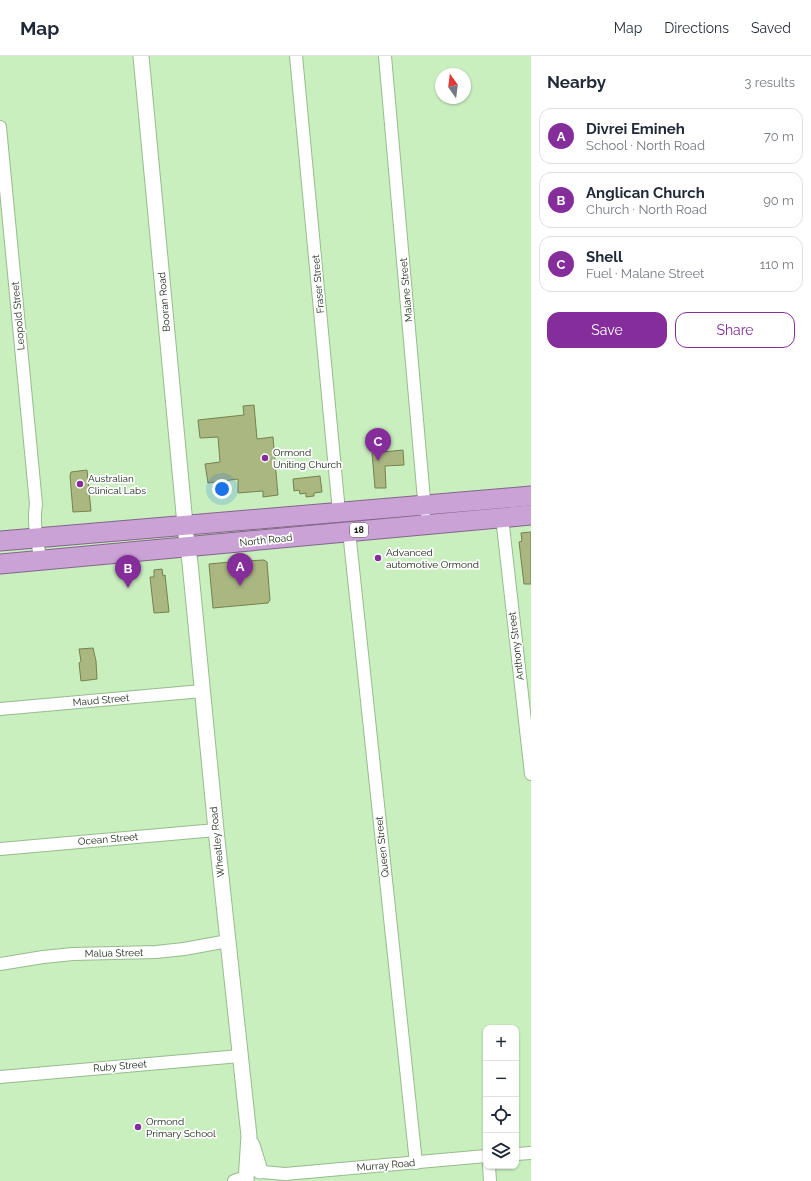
<!DOCTYPE html>
<meta charset="utf-8">
<style>
body{margin:0;font-family:Raleway,sans-serif;background:#f2f2f3;color:#1f2937}
.controls{position:absolute;right:12px;bottom:12px;display:grid;overflow:hidden;border-radius:8px;box-shadow:0 1px 3px #0004}
.controls button{width:36px;height:36px;display:grid;place-items:center;padding:0;border:0;border-bottom:1px solid #e0e1e3;background:#fff;color:#1f2937;font:20px sans-serif}
.compass{position:absolute;left:435px;top:12px;width:36px;height:36px;border-radius:50%;background:#fff;box-shadow:0 1px 3px #0004;rotate:346deg}
.you{position:absolute;left:222px;top:433px;width:14px;height:14px;margin:-10px;border:3px solid #fff;border-radius:50%;background:#1a73e8;box-shadow:0 0 0 6px #1a73e833}
.badge{display:grid;place-items:center;width:26px;height:26px;border-radius:50%;background:#852d9a;color:#fff;font-size:13px;font-weight:700}
.pin{position:absolute;translate:-50% -33px;filter:drop-shadow(0 1px 2px #0008)}
.pin::after{content:'';position:absolute;top:21px;width:14px;height:12px;background:inherit;clip-path:polygon(0 0,100% 0,50% 100%)}
.list{margin:0;padding:0;list-style:none}
h2{display:flex;justify-content:space-between;align-items:center;height:52px;margin:0;padding:0 16px;font-size:17px}
h2 small{font-size:13px;font-weight:400;color:#747a83}
.list li{display:grid;grid-template-columns:26px 1fr auto;gap:12px;align-items:center;box-sizing:border-box;height:56px;margin:0 8px 8px;padding:0 8px;border:1px solid #e0e1e3;border-radius:12px}
.list b{display:block;font-size:15px;white-space:nowrap}
.list p{margin:0;font-size:13px;white-space:nowrap;color:#747a83}
.list em{font-size:13px;font-style:normal;color:#747a83}
.actions{display:flex;gap:8px;padding:12px 16px}
.actions a{flex:1;padding:9px 0;border:1px solid #852d9a;border-radius:12px;text-align:center;font-size:14px;color:#852d9a}
.actions .main{background:#852d9a;color:#fff}
.icon{flex:none;width:22px;height:22px;fill:none;stroke:currentColor;stroke-width:2;stroke-linecap:round;stroke-linejoin:round}
.map{position:relative;flex:none;width:531px;height:1125px;overflow:hidden}
header{display:flex;align-items:center;gap:24px;box-sizing:border-box;height:56px;padding:0 20px;background:#fff;border-bottom:1px solid #e0e1e3}
header strong{font-size:19px}
nav{display:flex;gap:22px;margin-inline-start:auto;font-size:14px}
main{display:flex}
aside{flex:1;background:#fff}
.map>svg:first-child{display:block}
</style>
<header>
<strong>Map</strong>
<nav><a>Map</a><a>Directions</a><a>Saved</a></nav>
</header>
<main>
<div class="map">
<svg width="531" height="1125" viewBox="0 0 531 1125">
<rect width="100%" height="100%" fill="#c9efbf"/>
<g fill="#aab781" stroke="#75814d">
<polygon points="254,349 257,383 273,381 278,439 263,441 263,435 238,437 238,423 208,427 205,408 220,406 218,381 200,382 198,364 244,359 243,350"/>
<polygon points="403,394 404,409 385,410 386,432 375,432 372,397"/>
<polygon points="87,414 91,455 73,456 70,420 71,416"/>
<polygon points="320,420 322,436 314,437 314,440 306,441 306,437 300,438 299,434 294,435 293,423"/>
<polygon points="531,476 531,528 524,528 519,486 522,485 521,477"/>
<polygon points="264,504 267,506 270,544 268,547 213,552 209,508 230,506 232,508 244,507 245,505"/>
<polygon points="162,513 163,520 165,519 169,556 154,557 150,521 154,521 154,514"/>
<polygon points="93,592 96,605 97,623 81,625 79,607 81,605 79,593"/>
</g>
<g fill="none" stroke-linecap="round" stroke-linejoin="round">
<defs>
<g id="minor">
<polyline points="296,0 339,456"/>
<polyline points="385,0 425,455"/>
<path d="M0 71 36 448C33 468 37 486 41 505"/>
<polyline points="502,461 531,718"/>
<polyline points="349,475 416,1107"/>
<polyline points="0,653 202,635"/>
<polyline points="0,793 216,774"/>
<polyline points="0,908 43,901 73,898 156,896 184,893 228,885"/>
<polyline points="0,1021 240,1000"/>
<polyline points="516,1098 531,1097"/>
<polyline points="489,1110 490,1125"/>
<polyline points="262,1116 285,1118 486,1100"/>
<polyline points="234,1125 246,1121"/>
</g>
<g id="tertiary">
<polyline points="141,0 186,479 190,507 216,774 249,1080 246,1125"/>
<polyline points="252,1089 260,1115"/>
</g>
<g id="trunk">
<polyline points="0,485 531,440"/>
<polyline points="0,508 531,459"/>
</g>
</defs>
<use href="#minor" stroke="#97bb8d" stroke-width="14"/>
<use href="#tertiary" stroke="#97bb8d" stroke-width="17"/>
<use href="#trunk" stroke="#826689" stroke-width="21"/>
<use href="#minor" stroke="#fff" stroke-width="12"/>
<use href="#tertiary" stroke="#fff" stroke-width="15"/>
<use href="#trunk" stroke="#cba2d6" stroke-width="19"/>
</g>
<g fill="#852d9a" stroke="#fff" stroke-width="1.5">
<circle cx="265" cy="402" r="4"/>
<circle cx="80" cy="428" r="4"/>
<circle cx="378" cy="502" r="4"/>
<circle cx="138" cy="1071" r="4"/>
</g>
<g text-anchor="middle" dominant-baseline="central" stroke-width="3.5" stroke-linejoin="round" paint-order="stroke">
<rect fill="#fff" stroke="#5a6457" stroke-width="1" x="350" y="467" width="18" height="14" rx="3"/>
<g font-size="9" font-weight="bold" fill="#13210f">
<text x="359" y="474">18</text>
</g>
<g font-size="10" fill="#13210f" stroke="#fff">
<text transform="translate(318 228) rotate(-95)">Fraser Street</text>
<text transform="translate(406 234) rotate(-95)">Malane Street</text>
<text transform="translate(164 246) rotate(-95)">Booran Road</text>
<text transform="translate(18 260) rotate(-95)">Leopold Street</text>
<text transform="translate(266 484) rotate(-6)">North Road</text>
<text transform="translate(516 590) rotate(-97)">Anthony Street</text>
<text transform="translate(101 644) rotate(-5)">Maud Street</text>
<text transform="translate(108 783) rotate(-5)">Ocean Street</text>
<text transform="translate(217 786) rotate(-96)">Wheatley Road</text>
<text transform="translate(382 791) rotate(-96)">Queen Street</text>
<text transform="translate(114 897) rotate(-1)">Malua Street</text>
<text transform="translate(120 1010) rotate(-5)">Ruby Street</text>
<text transform="translate(386 1109) rotate(-5)">Murray Road</text>
</g>
<g font-size="10" fill="#13210f" stroke="#fff" text-anchor="start">
<text x="273" y="396">Ormond<tspan x="273" dy="12">Uniting Church</tspan></text>
<text x="88" y="422">Australian<tspan x="88" dy="12">Clinical Labs</tspan></text>
<text x="386" y="496">Advanced<tspan x="386" dy="12">automotive Ormond</tspan></text>
<text x="146" y="1065">Ormond<tspan x="146" dy="12">Primary School</tspan></text>
</g>
</g>
</svg>
<div class="controls">
<button>+</button>
<button>−</button>
<button><svg class="icon" aria-label="locate" viewBox="0 0 24 24"><circle cx="12" cy="12" r="6"/><path d="M12 2v4M12 18v4M2 12h4M18 12h4"/></svg></button>
<button><svg class="icon" aria-label="layers" viewBox="0 0 24 24"><path d="M12 4l9 5-9 5-9-5zM3 14l9 5 9-5"/></svg></button>
</div>
<svg class="compass" viewBox="-18 -18 36 36"><path d="M0-13l5 13h-10z" fill="#e53935"/><path d="M0 13l5-13h-10z" fill="#747a83"/></svg>
<div class="you"></div>
<div class="pin badge" style="left:240px;top:530px">A</div>
<div class="pin badge" style="left:128px;top:532px">B</div>
<div class="pin badge" style="left:378px;top:405px">C</div>
</div>
<aside>
<h2>Nearby<small>3 results</small></h2>
<ul class="list">
<li><span class="badge">A</span><div><b>Divrei Emineh</b><p>School · North Road</p></div><em>70 m</em></li>
<li><span class="badge">B</span><div><b>Anglican Church</b><p>Church · North Road</p></div><em>90 m</em></li>
<li><span class="badge">C</span><div><b>Shell</b><p>Fuel · Malane Street</p></div><em>110 m</em></li>
</ul>
<div class="actions"><a class="main">Save</a><a>Share</a></div>
</aside>
</main>
